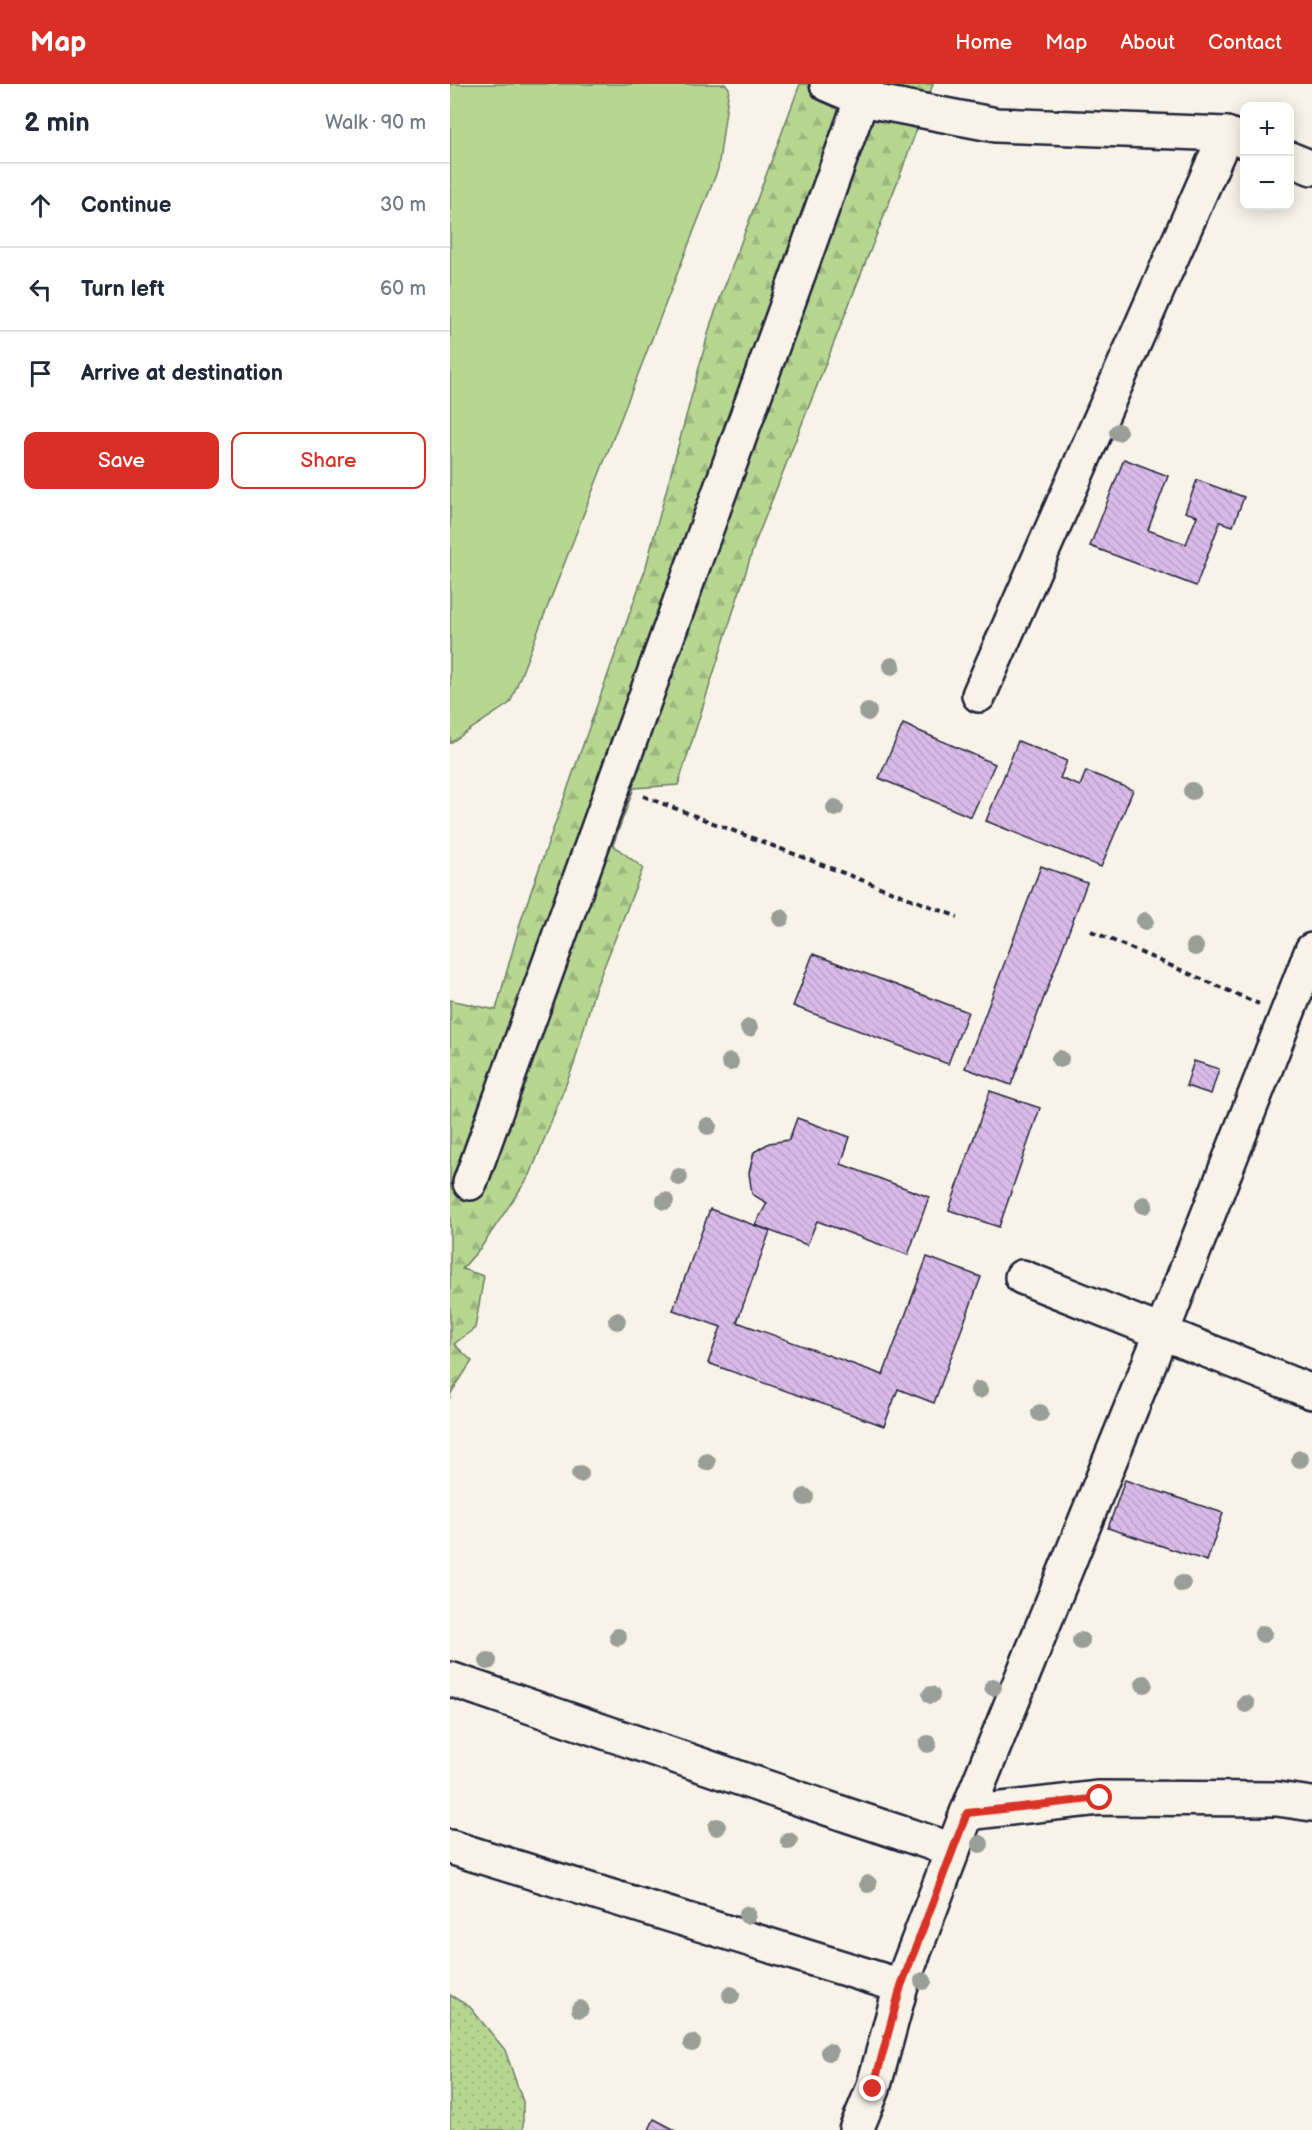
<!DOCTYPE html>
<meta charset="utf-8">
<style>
body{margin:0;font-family:"Balsamiq Sans",sans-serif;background:#f2f2f3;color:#1f2937}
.controls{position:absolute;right:18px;top:18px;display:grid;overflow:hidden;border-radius:12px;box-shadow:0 3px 15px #0003}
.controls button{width:54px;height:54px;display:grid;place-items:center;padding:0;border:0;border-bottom:2px solid #e0e1e3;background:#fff;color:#1f2937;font:30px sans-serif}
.stop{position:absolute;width:18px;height:18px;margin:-14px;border:4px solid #d93025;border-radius:50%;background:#fff}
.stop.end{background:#d93025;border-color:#fff;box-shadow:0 2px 6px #0008}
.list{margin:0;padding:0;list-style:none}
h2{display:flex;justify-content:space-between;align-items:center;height:78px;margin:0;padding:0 24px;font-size:26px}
h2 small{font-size:20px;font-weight:400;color:#747a83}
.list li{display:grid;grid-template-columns:39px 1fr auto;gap:18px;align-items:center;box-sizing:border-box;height:84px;padding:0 24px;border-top:2px solid #e0e1e3}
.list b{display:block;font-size:22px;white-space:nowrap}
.list em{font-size:20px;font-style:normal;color:#747a83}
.actions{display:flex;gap:12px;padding:18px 24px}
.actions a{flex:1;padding:14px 0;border:2px solid #d93025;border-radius:12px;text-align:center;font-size:21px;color:#d93025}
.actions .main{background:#d93025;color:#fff}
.icon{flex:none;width:33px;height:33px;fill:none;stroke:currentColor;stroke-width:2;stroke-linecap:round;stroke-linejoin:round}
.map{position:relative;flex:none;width:862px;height:2046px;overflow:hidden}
header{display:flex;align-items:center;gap:36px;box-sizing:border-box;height:84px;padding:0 30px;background:#d93025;color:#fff}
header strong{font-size:28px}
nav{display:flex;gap:33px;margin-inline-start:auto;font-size:21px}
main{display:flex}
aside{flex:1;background:#fff}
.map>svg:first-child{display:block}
</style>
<header>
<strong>Map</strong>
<nav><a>Home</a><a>Map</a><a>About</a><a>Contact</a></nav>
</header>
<main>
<aside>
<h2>2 min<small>Walk · 90 m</small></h2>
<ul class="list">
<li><svg class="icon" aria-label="ahead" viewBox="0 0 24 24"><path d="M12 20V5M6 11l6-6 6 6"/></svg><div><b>Continue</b></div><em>30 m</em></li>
<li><svg class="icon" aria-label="left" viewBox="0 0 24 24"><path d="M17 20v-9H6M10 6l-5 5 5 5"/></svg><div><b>Turn left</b></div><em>60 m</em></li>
<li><svg class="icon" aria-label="arrive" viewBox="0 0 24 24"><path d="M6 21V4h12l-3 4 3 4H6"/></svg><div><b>Arrive at destination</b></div></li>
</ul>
<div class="actions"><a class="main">Save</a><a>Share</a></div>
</aside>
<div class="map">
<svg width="862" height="2046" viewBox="0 0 862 2046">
<defs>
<pattern id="forest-firs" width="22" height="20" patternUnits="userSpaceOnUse" patternTransform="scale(1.5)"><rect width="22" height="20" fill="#b7d791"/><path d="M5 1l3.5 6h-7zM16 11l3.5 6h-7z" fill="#9db87e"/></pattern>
<pattern id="park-dots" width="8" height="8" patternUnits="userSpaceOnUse" patternTransform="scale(1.5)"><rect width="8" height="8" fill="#b7d791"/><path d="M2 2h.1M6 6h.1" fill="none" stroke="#9db87e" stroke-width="1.8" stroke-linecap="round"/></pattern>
<pattern id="building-back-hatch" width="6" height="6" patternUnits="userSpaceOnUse" patternTransform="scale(1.5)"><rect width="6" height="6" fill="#d9bbe8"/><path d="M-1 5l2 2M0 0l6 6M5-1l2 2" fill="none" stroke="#baa0c8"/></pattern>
</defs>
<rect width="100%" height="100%" fill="#f7f3e8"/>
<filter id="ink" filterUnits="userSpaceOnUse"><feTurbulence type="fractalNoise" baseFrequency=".0167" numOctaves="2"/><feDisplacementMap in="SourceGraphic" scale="12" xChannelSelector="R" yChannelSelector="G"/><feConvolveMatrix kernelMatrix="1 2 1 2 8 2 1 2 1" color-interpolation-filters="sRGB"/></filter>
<g filter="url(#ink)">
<polygon fill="url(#forest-firs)" stroke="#6c7c66" stroke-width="1.5" points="350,0 483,0 452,86 305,459 228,701 184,704 163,761 193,784 144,908 124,980 80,1091 32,1162 12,1185 34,1192 25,1244 4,1260 22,1277 1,1309 0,1314 0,916 46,926 72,833 195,486 261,239"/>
<polygon fill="url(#park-dots)" stroke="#6c7c66" stroke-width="1.5" points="0,1911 20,1923 55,1966 73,2018 73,2046 0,2046"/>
<polygon fill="#b7d791" stroke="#6c7c66" stroke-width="1.5" points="0,0 275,0 279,4 268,85 60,619 0,659"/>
<g fill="url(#building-back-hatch)" stroke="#22223b" stroke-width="1.5">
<polygon points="674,375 718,392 698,446 736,460 747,432 735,428 747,396 794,413 783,442 770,438 746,502 640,462"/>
<polygon points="453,640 545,680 521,733 429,694"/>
<polygon points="568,657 617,677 610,694 630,702 636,687 683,706 651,783 536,737"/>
<polygon points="591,782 637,799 561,1001 515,984"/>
<polygon points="363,870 518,928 498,980 343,922"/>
<polygon points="744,977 769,985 761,1010 736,1002"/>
<polygon points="540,1007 590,1024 549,1143 499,1126"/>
<polygon points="347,1034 400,1053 391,1080 479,1113 458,1171 367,1137 357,1161 305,1141 317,1119 302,1110 299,1089 304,1068 319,1059 339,1056"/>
<polygon points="260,1125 320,1147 287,1238 433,1291 477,1173 531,1193 484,1319 448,1305 434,1342 258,1279 271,1243 223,1226"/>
<polygon points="675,1396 773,1429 757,1477 658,1444"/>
<polygon points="204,2035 225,2046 199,2046"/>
</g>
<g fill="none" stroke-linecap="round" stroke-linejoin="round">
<defs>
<g id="minor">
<polyline points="377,0 412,15 546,41 776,50 794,57"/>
<polyline points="840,75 862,84"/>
<polyline points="529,611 776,50"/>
<polyline points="20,1099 417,0"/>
<polyline points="572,1193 862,1308"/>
<polyline points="0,1595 400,1732 503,1766"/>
<polyline points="517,1729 649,1714 827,1715 862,1720"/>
<polyline points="0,1763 451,1902"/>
<polyline points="406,2046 423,2005 451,1902 517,1729 712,1248 862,866"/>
</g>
</defs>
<use href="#minor" stroke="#22223b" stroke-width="38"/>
<g stroke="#22223b" stroke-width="4" stroke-dasharray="6 4.5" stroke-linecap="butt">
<polyline points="193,712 508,833"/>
<polyline points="641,847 809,920"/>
</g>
<use href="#minor" stroke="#f7f3e8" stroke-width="33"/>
</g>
<g fill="#9b9e97">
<circle cx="668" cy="348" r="9"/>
<circle cx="442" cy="582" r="9"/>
<circle cx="418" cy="628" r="9"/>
<circle cx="742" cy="707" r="9"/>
<circle cx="385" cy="724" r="9"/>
<circle cx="331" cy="834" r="9"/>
<circle cx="695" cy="837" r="9"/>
<circle cx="745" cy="863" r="9"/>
<circle cx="299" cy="944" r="9"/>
<circle cx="610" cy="975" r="9"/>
<circle cx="280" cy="978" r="9"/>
<circle cx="258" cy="1042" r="9"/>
<circle cx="229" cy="1093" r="9"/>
<circle cx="215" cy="1117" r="9"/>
<circle cx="694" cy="1121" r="9"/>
<circle cx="167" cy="1237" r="9"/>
<circle cx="529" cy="1306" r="9"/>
<circle cx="590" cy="1329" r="9"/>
<circle cx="850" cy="1375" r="9"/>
<circle cx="257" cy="1378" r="9"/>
<circle cx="130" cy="1390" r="9"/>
<circle cx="355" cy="1413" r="9"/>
<circle cx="732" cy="1500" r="9"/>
<circle cx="813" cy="1550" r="9"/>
<circle cx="168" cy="1553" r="9"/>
<circle cx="631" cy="1557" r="9"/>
<circle cx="38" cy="1577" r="9"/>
<circle cx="694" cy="1600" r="9"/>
<circle cx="543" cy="1603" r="9"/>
<circle cx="481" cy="1611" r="9"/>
<circle cx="796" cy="1620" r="9"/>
<circle cx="478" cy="1660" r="9"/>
<circle cx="267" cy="1743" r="9"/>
<circle cx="339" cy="1757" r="9"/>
<circle cx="530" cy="1760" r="9"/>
<circle cx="418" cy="1800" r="9"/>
<circle cx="297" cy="1831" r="9"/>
<circle cx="473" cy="1897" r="9"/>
<circle cx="281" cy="1911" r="9"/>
<circle cx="130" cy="1925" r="9"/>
<circle cx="242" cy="1959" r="9"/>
<circle cx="379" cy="1968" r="9"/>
</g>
</g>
<g fill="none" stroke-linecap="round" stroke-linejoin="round" filter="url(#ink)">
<polyline stroke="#d93025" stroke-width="8" points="423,2005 451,1902 517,1729 650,1714"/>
</g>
</svg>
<div class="controls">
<button>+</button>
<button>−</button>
</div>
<div class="stop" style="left:650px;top:1714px"></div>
<div class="stop end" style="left:423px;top:2005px"></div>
</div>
</main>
